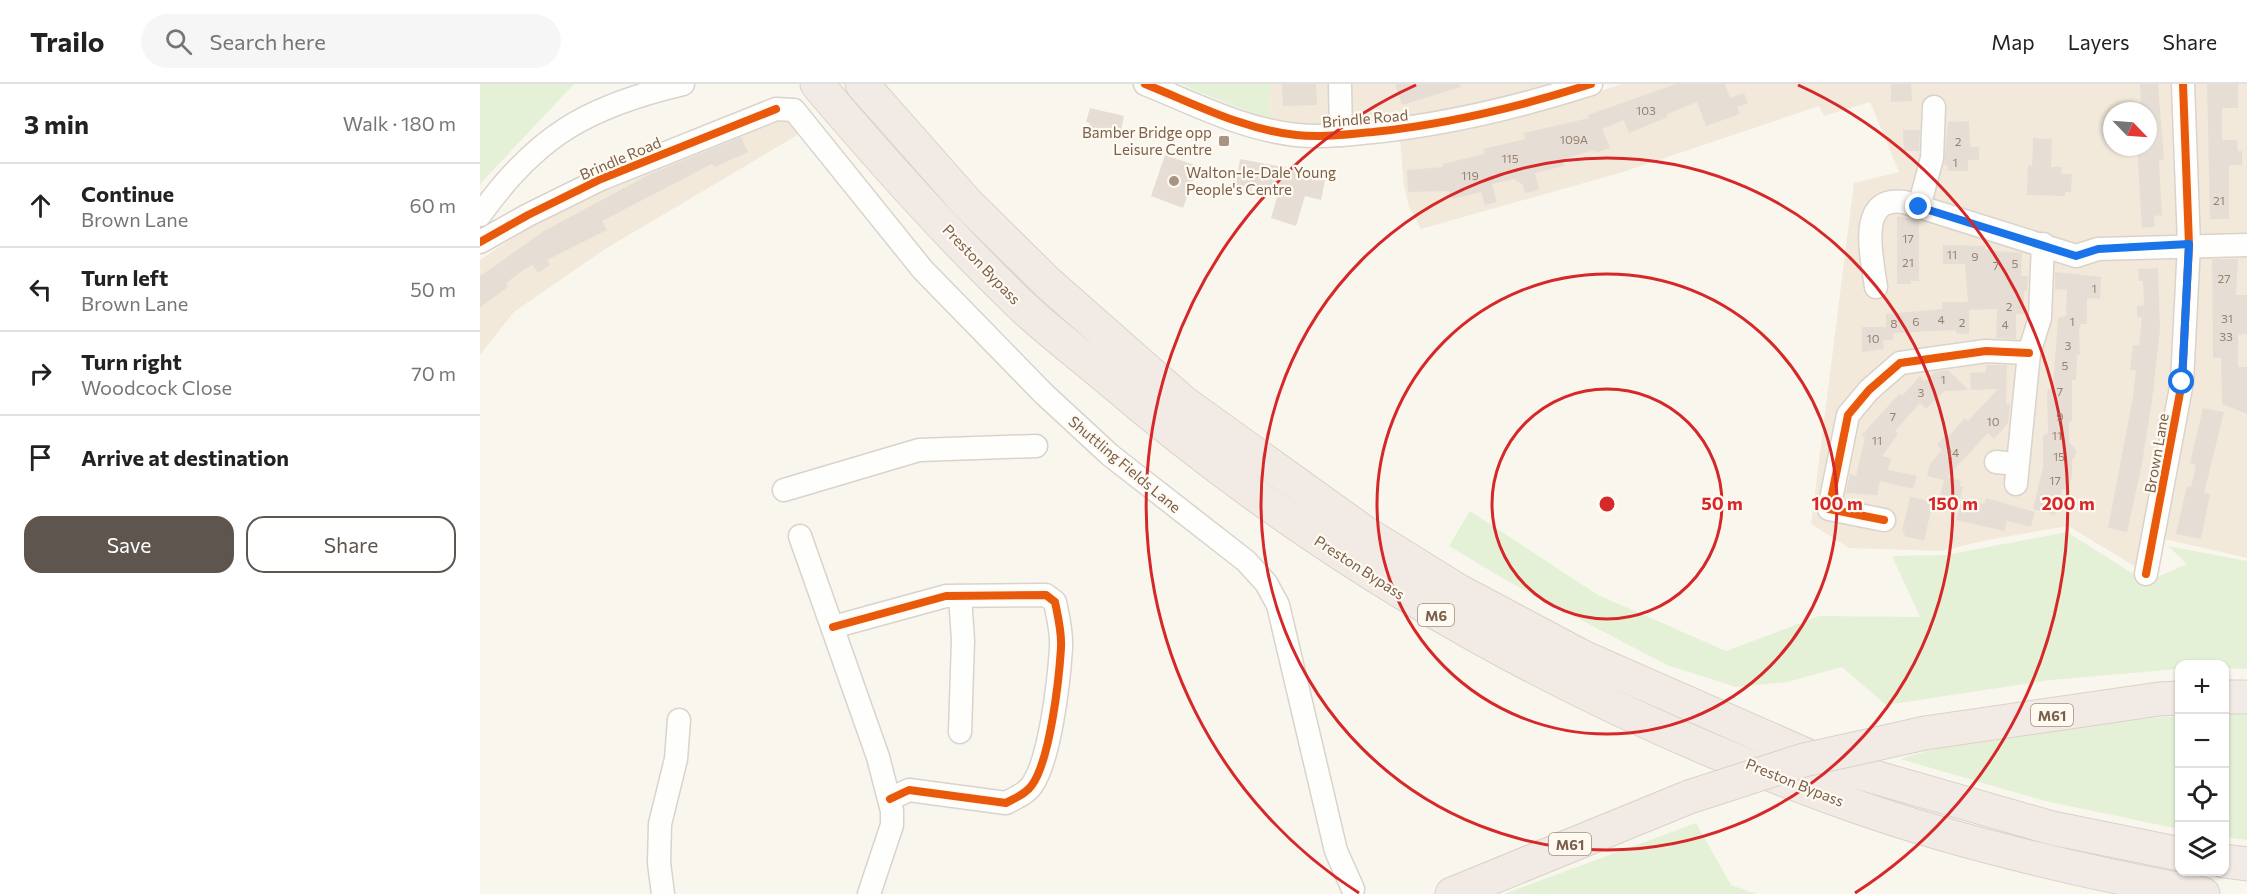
<!DOCTYPE html>
<meta charset="utf-8">
<style>
body{margin:0;font-family:Commissioner,sans-serif;background:#f6f6f6;color:#222}
.controls{position:absolute;right:18px;bottom:18px;display:grid;overflow:hidden;border-radius:12px;box-shadow:0 2px 4px #0004}
.controls button{width:54px;height:54px;display:grid;place-items:center;padding:0;border:0;border-bottom:2px solid #e0e0e0;background:#fff;color:#222;font:30px sans-serif}
.compass{position:absolute;left:1623px;top:18px;width:54px;height:54px;border-radius:50%;background:#fff;box-shadow:0 2px 4px #0004;rotate:115deg}
.stop{position:absolute;width:18px;height:18px;margin:-14px;border:4px solid #1a73e8;border-radius:50%;background:#fff}
.stop.end{background:#1a73e8;border-color:#fff;box-shadow:0 2px 6px #0008}
.list{margin:0;padding:0;list-style:none}
h2{display:flex;justify-content:space-between;align-items:center;height:78px;margin:0;padding:0 24px;font-size:26px}
h2 small{font-size:20px;font-weight:400;color:#767676}
.list li{display:grid;grid-template-columns:39px 1fr auto;gap:18px;align-items:center;box-sizing:border-box;height:84px;padding:0 24px;border-top:2px solid #e0e0e0}
.list b{display:block;font-size:22px;white-space:nowrap}
.list p{margin:0;font-size:20px;white-space:nowrap;color:#767676}
.list em{font-size:20px;font-style:normal;color:#767676}
.actions{display:flex;gap:12px;padding:18px 24px}
.actions a{flex:1;padding:14px 0;border:2px solid #5e554e;border-radius:18px;text-align:center;font-size:21px;color:#5e554e}
.actions .main{background:#5e554e;color:#fff}
.icon{flex:none;width:33px;height:33px;fill:none;stroke:currentColor;stroke-width:2;stroke-linecap:round;stroke-linejoin:round}
.map{position:relative;flex:none;width:1767px;height:810px;overflow:hidden}
header{display:flex;align-items:center;gap:36px;box-sizing:border-box;height:84px;padding:0 30px;background:#fff;border-bottom:2px solid #e0e0e0}
header strong{font-size:28px}
nav{display:flex;gap:33px;margin-inline-start:auto;font-size:21px}
.search{width:420px;height:54px;background:#f6f6f6;display:flex;align-items:center;gap:15px;box-sizing:border-box;padding:0 21px;border-radius:33px;color:#767676;font-size:22px}
main{display:flex}
aside{flex:1;background:#fff}
.map>svg:first-child{display:block}
</style>
<header>
<strong>Trailo</strong>
<div class="search"><svg class="icon" aria-label="search" viewBox="0 0 24 24"><circle cx="10" cy="10" r="6"/><path d="M15 15l6 6"/></svg>Search here</div>
<nav><a>Map</a><a>Layers</a><a>Share</a></nav>
</header>
<main>
<aside>
<h2>3 min<small>Walk · 180 m</small></h2>
<ul class="list">
<li><svg class="icon" aria-label="ahead" viewBox="0 0 24 24"><path d="M12 20V5M6 11l6-6 6 6"/></svg><div><b>Continue</b><p>Brown Lane</p></div><em>60 m</em></li>
<li><svg class="icon" aria-label="left" viewBox="0 0 24 24"><path d="M17 20v-9H6M10 6l-5 5 5 5"/></svg><div><b>Turn left</b><p>Brown Lane</p></div><em>50 m</em></li>
<li><svg class="icon" aria-label="right" viewBox="0 0 24 24"><path d="M7 20v-9h11M14 6l5 5-5 5"/></svg><div><b>Turn right</b><p>Woodcock Close</p></div><em>70 m</em></li>
<li><svg class="icon" aria-label="arrive" viewBox="0 0 24 24"><path d="M6 21V4h12l-3 4 3 4H6"/></svg><div><b>Arrive at destination</b></div></li>
</ul>
<div class="actions"><a class="main">Save</a><a>Share</a></div>
</aside>
<div class="map">
<svg width="1767" height="810" viewBox="0 0 1767 810">
<rect width="100%" height="100%" fill="#f9f6ee"/>
<g fill="#f2e9db" fill-rule="evenodd">
<polygon points="790,0 1086,0 993,27 837,43 791,37"/>
<path d="M1142 0H1767V474L1680 454 1656 483 1588 442 1507 456 1461 467 1369 464 1331 440 1374 99 1419 88 1390 18 1344 32 1339 22 1143 88 941 145 929 123 924 102 920 54 997 43 1066 25ZM1632 27H1668V63H1632Z"/>
<polygon points="303,30 321,49 125,165 34,228 0,271 0,176 43,147 175,77"/>
</g>
<g fill="#e4f1d7">
<polygon points="0,0 94,0 0,100"/>
<polygon points="702,0 790,0 791,37 714,6"/>
<polygon points="990,427 1118,511 1246,567 1339,532 1440,533 1412,472 1466,471 1587,448 1666,498 1707,480 1688,462 1767,477 1767,585 1745,584 1744,580 1700,580 1699,585 1570,596 1406,621 1362,583 1307,598 1256,603 1187,581 1029,498 969,462"/>
<polygon points="1745,630 1767,630 1767,756 1745,753"/>
<path d="M1699 632V745L1565 717 1420 675C1467 660 1514 653 1563 647 1609 641 1654 635 1699 632Z"/>
<polygon points="1216,739 1251,801 1277,810 1024,810"/>
</g>
<g fill="#e6ded5">
<polygon points="802,0 836,0 837,21 803,22"/>
<polygon points="915,0 980,0 981,3 922,21"/>
<polygon points="1196,0 1245,0 1250,14 1264,9 1268,19 1257,23 1260,30 1226,42 1217,18 1187,30 1188,33 1149,49 1144,36 1122,45 1130,64 1116,69 1115,66 1083,75 1084,82 1055,89 1059,106 1045,109 1043,101 1034,95 1012,100 1017,118 1005,121 1001,108 972,115 969,107 928,108 927,86 963,83 963,80 1004,70 1003,65 1045,55 1044,49 1109,34 1108,31"/>
<polygon points="1411,0 1431,0 1432,17 1411,18"/>
<polygon points="1660,0 1678,0 1684,76 1679,77 1682,131 1674,132 1675,143 1662,144 1657,63 1668,63 1668,27 1661,27"/>
<polygon points="1727,0 1758,0 1758,24 1742,24 1742,56 1757,56 1758,67 1762,67 1762,81 1749,81 1749,135 1730,135"/>
<polygon points="610,24 644,32 641,47 634,45 633,50 608,44 610,39 606,38"/>
<polygon points="1489,37 1490,63 1499,63 1499,76 1488,76 1488,87 1468,87 1467,81 1464,81 1468,38"/>
<polygon points="1423,46 1440,46 1439,67 1424,67"/>
<polygon points="261,53 268,68 235,83 233,80 228,82 122,137 127,146 67,176 70,181 58,189 53,181 45,185 26,199 28,203 0,223 0,192 64,147 170,90"/>
<polygon points="1553,54 1572,55 1571,83 1582,83 1581,90 1592,90 1591,108 1585,108 1585,112 1547,111 1548,81 1552,82"/>
<polygon points="685,71 718,82 703,124 671,112"/>
<polygon points="760,75 846,91 841,116 825,112 816,142 791,134 799,106 772,102 771,110 755,107"/>
<polygon points="1417,132 1439,137 1439,197 1431,197 1431,200 1417,200"/>
<polygon points="1463,161 1505,162 1505,165 1514,167 1542,169 1541,192 1548,192 1547,207 1544,207 1544,230 1536,230 1536,255 1516,254 1517,225 1489,226 1489,250 1476,249 1476,246 1413,249 1413,256 1403,256 1404,265 1382,268 1382,243 1406,243 1406,230 1462,225 1462,218 1488,218 1485,180 1463,180"/>
<polygon points="1732,175 1758,175 1756,211 1767,211 1767,250 1758,251 1758,283 1767,283 1767,330 1742,320 1741,274 1733,274"/>
<polygon points="1678,184 1680,245 1672,317 1662,380 1647,448 1628,444 1653,313 1656,286 1650,286 1653,261 1659,262 1662,233 1657,234 1657,222 1664,221 1663,197 1659,197 1658,185"/>
<polygon points="1575,188 1621,193 1620,215 1607,214 1607,240 1601,240 1599,246 1600,271 1597,271 1596,296 1592,296 1592,338 1589,338 1589,358 1596,366 1596,370 1592,376 1592,392 1587,407 1582,405 1575,431 1553,425 1563,383 1563,352 1568,349 1567,308 1568,305 1573,305 1578,234 1586,232 1587,206 1575,205"/>
<polygon points="1506,281 1527,281 1526,320 1530,320 1528,339 1514,355 1508,349 1467,393 1481,397 1480,402 1483,402 1480,416 1460,412 1464,396 1447,392 1450,380 1462,366 1457,361 1465,351 1468,353 1485,334 1488,337 1518,305 1491,306 1490,289 1506,288"/>
<polygon points="1468,286 1488,306 1464,307 1446,325 1440,319 1415,347 1418,350 1402,372 1411,374 1408,386 1437,392 1433,405 1400,397 1397,411 1366,409 1370,390 1376,392 1385,354 1382,351 1420,309 1422,312 1440,292 1445,297 1454,288"/>
<polygon points="1723,324 1744,328 1724,409 1730,410 1721,455 1696,450 1707,402 1711,403 1716,381 1710,379"/>
<polygon points="1430,413 1453,418 1444,457 1424,452 1425,448 1422,447"/>
<polygon points="1482,414 1504,420 1506,414 1555,428 1551,443 1527,437 1524,447 1476,436"/>
</g>
<g fill="none" stroke-linecap="round" stroke-linejoin="round">
<defs>
<g id="minor">
<path d="M665 0C715 20 762 45 816 51 842 54 868 50 893 48 969 40 1039 23 1111 0"/>
<polyline points="860,0 861,51"/>
<polyline points="1439,123 1452,74 1454,23"/>
<path d="M0 131C57 51 109 22 203 0"/>
<polyline points="0,158 48,131 121,95 296,25 314,26 443,186 564,310 630,371 766,477 786,499 798,521 856,767 873,805"/>
<path d="M1396 203C1392 173 1376 111 1424 118L1596 172 1618 165 1767 161"/>
<polyline points="1516,378 1537,380"/>
<polyline points="1536,400 1549,269 1560,234 1563,160"/>
<polyline points="304,406 439,366 556,362"/>
<polyline points="1404,436 1349,425 1368,331 1389,306 1420,279 1506,267 1549,269"/>
<polyline points="320,452 398,673 412,727 412,741 389,810"/>
<polyline points="1666,490 1702,298 1709,161 1703,0"/>
<path d="M353 543 466 512 566 511 575 518C578 533 582 548 581 564 579 596 570 676 552 701 546 710 535 714 526 719L429 706 410 715"/>
<polyline points="480,648 483,556 480,512"/>
<polyline points="183,810 179,779 180,740 196,675 199,636"/>
</g>
<g id="highway">
<path d="M337 0C402 77 471 154 544 224 570 248 599 270 626 293 846 482 1098 624 1372 721 1485 761 1604 788 1723 810"/>
<polyline points="382,0 488,120 568,199 703,318 884,448 979,507 1103,573 1342,678 1572,744 1700,770"/>
<polyline points="1744,613 1767,613"/>
<polyline points="1445,649 1679,615 1700,614"/>
<polyline points="1744,777 1767,780"/>
<polyline points="972,810 1209,713"/>
</g>
</defs>
<use href="#minor" stroke="#d9d3cc" stroke-width="25"/>
<use href="#highway" stroke="#dad2ca" stroke-width="35"/>
<use href="#minor" stroke="#fefefc" stroke-width="22"/>
<use href="#highway" stroke="#f2eae5" stroke-width="33"/>
<defs>
<polyline id="highway-bridge" points="1209,713 1324,676 1445,649"/>
</defs>
<use href="#highway-bridge" stroke="#dad2ca" stroke-width="35" stroke-linecap="butt"/>
<use href="#highway-bridge" stroke="#f2eae5" stroke-width="33"/>
<defs>
<g id="cycleway">
<path d="M665 0C715 20 762 45 816 51 842 54 868 50 893 48 969 40 1039 23 1111 0"/>
<polyline points="0,158 48,131 121,95 296,25"/>
<polyline points="1404,436 1349,425 1368,331 1389,306 1420,279 1506,267 1549,269"/>
<polyline points="1666,490 1702,298 1709,161 1703,0"/>
<path d="M353 543 466 512 566 511 575 518C578 533 582 548 581 564 579 596 570 676 552 701 546 710 535 714 526 719L429 706 410 715"/>
</g>
</defs>
<use href="#cycleway" stroke="#fffaf1" stroke-width="11"/>
<use href="#cycleway" stroke="#e8590c" stroke-width="8"/>
</g>
<g fill="none" stroke-linecap="round" stroke-linejoin="round">
<polyline stroke="#1a73e8" stroke-width="8" points="1439,123 1596,172 1618,165 1709,160 1702,298"/>
</g>
<g fill="none" stroke="#d62828" stroke-width="3">
<circle cx="1127" cy="420" r="115"/>
<circle cx="1127" cy="420" r="230"/>
<circle cx="1127" cy="420" r="346"/>
<path d="M879 809A461 461 0 0 1 936 1M1318 1A461 461 0 0 1 1375 809"/>
</g>
<g fill="#a79483" stroke="#fffaf1" stroke-width="2">
<rect x="738" y="51" width="12" height="12" rx="3"/>
<circle cx="694" cy="97" r="6"/>
</g>
<g text-anchor="middle" dominant-baseline="central" stroke-width="4.5" stroke-linejoin="round" paint-order="stroke">
<g font-size="12" fill="#98816f">
<text x="1166" y="26">103</text>
<text x="1094" y="55">109A</text>
<text x="1478" y="57">2</text>
<text x="1030" y="74">115</text>
<text x="1475" y="78">1</text>
<text x="990" y="91">119</text>
<text x="1739" y="116">21</text>
<text x="1428" y="154">17</text>
<text x="1472" y="170">11</text>
<text x="1495" y="172">9</text>
<text x="1428" y="178">21</text>
<text x="1535" y="179">5</text>
<text x="1516" y="181">7</text>
<text x="1744" y="194">27</text>
<text x="1614" y="204">1</text>
<text x="1529" y="222">2</text>
<text x="1747" y="234">31</text>
<text x="1461" y="235">4</text>
<text x="1436" y="237">6</text>
<text x="1592" y="237">1</text>
<text x="1482" y="238">2</text>
<text x="1414" y="239">8</text>
<text x="1525" y="240">4</text>
<text x="1746" y="252">33</text>
<text x="1393" y="254">10</text>
<text x="1588" y="261">3</text>
<text x="1585" y="281">5</text>
<text x="1463" y="295">1</text>
<text x="1580" y="307">7</text>
<text x="1441" y="308">3</text>
<text x="1413" y="332">7</text>
<text x="1580" y="332">9</text>
<text x="1513" y="337">10</text>
<text x="1577" y="351">11</text>
<text x="1397" y="356">11</text>
<text x="1473" y="368">14</text>
<text x="1579" y="372">15</text>
<text x="1575" y="396">17</text>
</g>
<g fill="#fffaf1" stroke="#a38e7c" stroke-width="1.5">
<rect x="938" y="520" width="36" height="22" rx="4.5"/>
<rect x="1551" y="620" width="42" height="22" rx="4.5"/>
<rect x="1069" y="749" width="42" height="22" rx="4.5"/>
</g>
<g font-size="14" font-weight="bold" fill="#7b5f4a">
<text x="956" y="531">M6</text>
<text x="1572" y="631">M61</text>
<text x="1090" y="760">M61</text>
</g>
<g font-size="15" fill="#7b5f4a" stroke="#fffaf1">
<text transform="translate(885 34) rotate(-5)">Brindle Road</text>
<text transform="translate(140 74) rotate(-23)">Brindle Road</text>
<text transform="translate(502 180) rotate(46)">Preston Bypass</text>
<text transform="translate(1676 369) rotate(-80)">Brown Lane</text>
<text transform="translate(645 380) rotate(40)">Shuttling Fields Lane</text>
<text transform="translate(880 483) rotate(33)">Preston Bypass</text>
<text transform="translate(1315 698) rotate(22)">Preston Bypass</text>
</g>
<g font-size="15" fill="#7b5f4a" stroke="#fffaf1" text-anchor="end">
<text x="732" y="48">Bamber Bridge opp<tspan x="732" dy="17">Leisure Centre</tspan></text>
<text x="706" y="88" text-anchor="start">Walton-le-Dale Young<tspan x="706" dy="17">People's Centre</tspan></text>
</g>
</g>
<circle cx="1127" cy="420" r="9" fill="#d62828" stroke="#fffaf1" stroke-width="3"/>
<g font-size="18" text-anchor="middle" font-weight="bold" fill="#d62828" stroke="#fffaf1" stroke-width="4.5" stroke-linejoin="round" paint-order="stroke">
<text x="1242" y="426">50 m</text>
<text x="1357" y="426">100 m</text>
<text x="1473" y="426">150 m</text>
<text x="1588" y="426">200 m</text>
</g>
</svg>
<div class="controls">
<button>+</button>
<button>−</button>
<button><svg class="icon" aria-label="locate" viewBox="0 0 24 24"><circle cx="12" cy="12" r="6"/><path d="M12 2v4M12 18v4M2 12h4M18 12h4"/></svg></button>
<button><svg class="icon" aria-label="layers" viewBox="0 0 24 24"><path d="M12 4l9 5-9 5-9-5zM3 14l9 5 9-5"/></svg></button>
</div>
<svg class="compass" viewBox="-18 -18 36 36"><path d="M0-13l5 13h-10z" fill="#e53935"/><path d="M0 13l5-13h-10z" fill="#767676"/></svg>
<div class="stop" style="left:1702px;top:298px"></div>
<div class="stop end" style="left:1439px;top:123px"></div>
</div>
</main>
